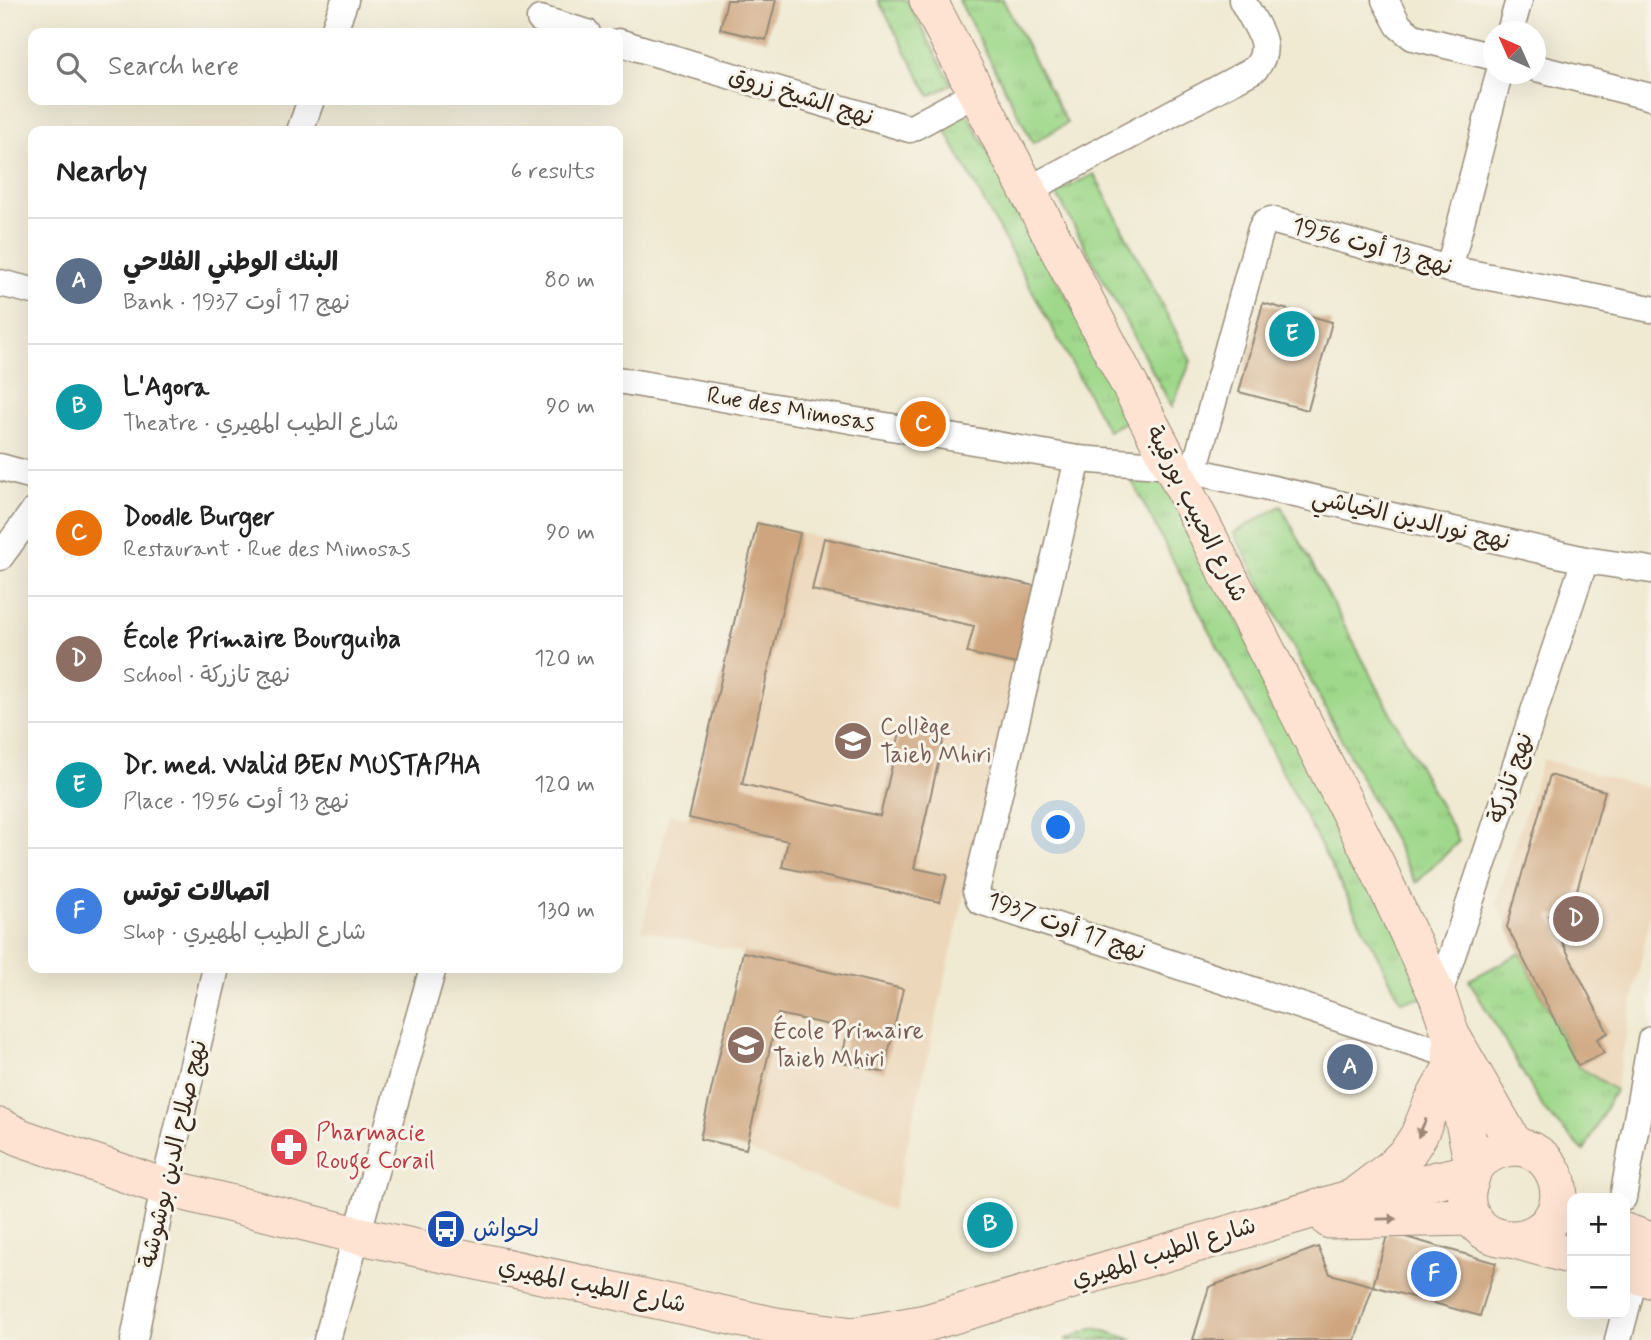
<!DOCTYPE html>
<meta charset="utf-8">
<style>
body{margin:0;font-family:Mynerve,"Playpen Sans Arabic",sans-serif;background:#f6f6f6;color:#222}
.controls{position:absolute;right:21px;bottom:21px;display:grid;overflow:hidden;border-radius:14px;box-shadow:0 7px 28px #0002}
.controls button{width:63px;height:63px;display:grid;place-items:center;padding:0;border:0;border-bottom:2px solid #e0e0e0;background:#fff;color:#222;font:35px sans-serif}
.compass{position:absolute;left:1483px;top:21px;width:63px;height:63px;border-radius:50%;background:#fff;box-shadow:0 7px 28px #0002;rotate:315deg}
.you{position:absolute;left:1059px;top:828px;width:24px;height:24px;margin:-18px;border:5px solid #fff;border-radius:50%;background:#1a73e8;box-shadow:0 0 0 10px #1a73e833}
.badge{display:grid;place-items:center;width:46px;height:46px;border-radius:50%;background:#b5179e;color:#fff;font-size:23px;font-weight:700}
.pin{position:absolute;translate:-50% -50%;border:4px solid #fff;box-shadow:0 2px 7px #0006}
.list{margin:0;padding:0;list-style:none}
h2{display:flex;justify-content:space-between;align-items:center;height:91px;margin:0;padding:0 28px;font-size:30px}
h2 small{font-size:23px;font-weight:400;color:#767676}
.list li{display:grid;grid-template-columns:46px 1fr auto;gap:21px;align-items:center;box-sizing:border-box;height:126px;padding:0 28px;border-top:2px solid #e0e0e0}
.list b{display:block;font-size:26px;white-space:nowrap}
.list p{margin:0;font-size:23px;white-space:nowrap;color:#767676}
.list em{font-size:23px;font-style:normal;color:#767676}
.icon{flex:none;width:38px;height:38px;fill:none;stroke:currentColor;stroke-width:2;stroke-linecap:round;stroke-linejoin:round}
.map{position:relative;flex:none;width:1651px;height:1340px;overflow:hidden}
.search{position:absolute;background:#fff;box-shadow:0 7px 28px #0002;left:28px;top:28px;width:595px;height:77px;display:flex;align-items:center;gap:18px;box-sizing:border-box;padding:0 24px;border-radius:14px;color:#767676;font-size:26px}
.panel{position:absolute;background:#fff;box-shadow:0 7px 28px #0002;left:28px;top:126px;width:595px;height:847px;border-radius:14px}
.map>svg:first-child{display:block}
</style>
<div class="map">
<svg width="1651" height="1340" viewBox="0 0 1651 1340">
<defs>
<pattern id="grass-tufts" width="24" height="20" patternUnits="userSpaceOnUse" patternTransform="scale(1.75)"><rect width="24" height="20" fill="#9fd88b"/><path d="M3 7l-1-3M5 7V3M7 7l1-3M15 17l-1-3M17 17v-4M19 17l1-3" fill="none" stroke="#8aba78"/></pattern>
</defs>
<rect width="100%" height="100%" fill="#f7f3e8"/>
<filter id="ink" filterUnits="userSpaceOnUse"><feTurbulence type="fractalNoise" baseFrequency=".0143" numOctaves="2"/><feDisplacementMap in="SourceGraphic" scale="14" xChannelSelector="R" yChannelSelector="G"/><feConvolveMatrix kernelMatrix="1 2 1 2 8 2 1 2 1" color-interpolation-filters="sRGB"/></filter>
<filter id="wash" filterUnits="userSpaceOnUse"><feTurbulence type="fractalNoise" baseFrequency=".00686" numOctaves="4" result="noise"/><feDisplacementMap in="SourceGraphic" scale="28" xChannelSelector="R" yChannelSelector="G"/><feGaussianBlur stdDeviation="1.57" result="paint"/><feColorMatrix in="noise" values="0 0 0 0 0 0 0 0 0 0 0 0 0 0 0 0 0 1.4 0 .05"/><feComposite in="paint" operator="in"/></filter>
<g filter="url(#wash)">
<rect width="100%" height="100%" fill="#f0ead3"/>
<g fill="#ecd7ba">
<polygon points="757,523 1035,586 892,1211 746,1149 700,1139 743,953 642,930 669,814 689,818"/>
<polygon points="1543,759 1651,789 1651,911 1615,1090 1578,1066 1496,903"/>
</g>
<g fill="url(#grass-tufts)" stroke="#6d8154" stroke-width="2">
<polygon points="878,0 907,0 952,84 930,96"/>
<polygon points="959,0 1003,0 1067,123 1033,143"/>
<polygon points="966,111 1132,418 1108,431 942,124"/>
<polygon points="1094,174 1191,361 1172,407 1056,193"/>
<polygon points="1129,475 1163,477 1432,997 1401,1001"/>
<polygon points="1281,506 1459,841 1416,883 1234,533"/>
<polygon points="1520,953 1578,1066 1615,1090 1584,1151 1545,1111 1469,980"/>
<polygon points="1095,1328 1134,1340 1065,1340"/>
</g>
<g id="blocks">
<g fill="#cea57e">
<polygon points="727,0 776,0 766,40 720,29"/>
<polygon points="1263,303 1332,322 1308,410 1239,392"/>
<polygon points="757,523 800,533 742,784 880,816 902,724 945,733 914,868 947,875 940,902 782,867 788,841 689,818"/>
<polygon points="824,538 1035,586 1017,664 967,653 974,626 812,590"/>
<polygon points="1550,775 1605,791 1571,911 1549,916 1608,1033 1597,1039 1604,1053 1578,1066 1507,927"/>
<polygon points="743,952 903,989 884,1072 841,1062 848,1029 778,1014 746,1149 700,1139"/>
<polygon points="1388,1232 1496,1263 1480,1316 1373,1286"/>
<polygon points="1318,1247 1330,1274 1373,1286 1355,1340 1193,1340 1209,1287"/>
</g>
</g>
</g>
<g filter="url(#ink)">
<use href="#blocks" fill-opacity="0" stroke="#968a78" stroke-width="2"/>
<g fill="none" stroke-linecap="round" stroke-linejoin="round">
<defs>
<g id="street">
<polyline points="1385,0 1399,26 1413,37 1494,57"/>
<polyline points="540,19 587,33"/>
<polyline points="1510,32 1519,0"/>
<polyline points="333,33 345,0"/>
<polyline points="618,42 910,129 978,92"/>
<polyline points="1536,68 1651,97"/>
<polyline points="300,131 311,100"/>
<path d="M1028 190 1255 69C1276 45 1254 24 1242 0"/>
<polyline points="1449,269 1499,74"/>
<polyline points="0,283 33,291"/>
<polyline points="618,380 1078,459 1172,466 1585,560 1651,570"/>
<polyline points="1078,459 976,891 980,901 1451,1055 1462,1052"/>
<polyline points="0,467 33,476"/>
<polyline points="1194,471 1261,229 1264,223 1271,220 1449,269 1651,309"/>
<polyline points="0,557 33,512"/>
<polyline points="1438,997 1585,560"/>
<polyline points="1623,1198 1651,1040"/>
<polyline points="134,1340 164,1187 216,968"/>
<polyline points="327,1340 433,968"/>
<polyline points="1618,1340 1635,1274"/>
</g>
<g id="secondary">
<polyline points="928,0 1172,466 1376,864 1438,997 1451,1035 1515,1146"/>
<path d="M1451 1051C1451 1082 1464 1115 1469 1146 1470 1152 1474 1160 1473 1167 1473 1174 1468 1184 1467 1192 1461 1244 1540 1258 1557 1207 1560 1198 1559 1190 1557 1181 1543 1140 1500 1137 1473 1168"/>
<polyline points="0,1127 22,1138 164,1187 357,1235 776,1326 854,1336 926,1323 1352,1198 1470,1173"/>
<polyline points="1359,1193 1393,1167 1408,1152 1419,1135 1432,1103 1452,1067"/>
<polyline points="1330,1220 1472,1217"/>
<polyline points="1625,1232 1651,1241"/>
<polyline points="1515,1240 1572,1256"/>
<polyline points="1625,1271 1651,1279"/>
</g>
</defs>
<use href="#street" stroke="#968a78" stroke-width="29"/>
<use href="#secondary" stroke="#968a78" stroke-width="39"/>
<use href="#street" stroke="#fff" stroke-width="26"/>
<use href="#secondary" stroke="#fee3d2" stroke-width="37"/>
</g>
<defs><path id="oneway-solid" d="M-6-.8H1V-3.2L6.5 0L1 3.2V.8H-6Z" transform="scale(1.75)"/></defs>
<g fill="#9c8678">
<use href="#oneway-solid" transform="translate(1422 1128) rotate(114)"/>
<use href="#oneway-solid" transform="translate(1387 1219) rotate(-1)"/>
</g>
</g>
<defs>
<symbol id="school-disc" viewBox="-11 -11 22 22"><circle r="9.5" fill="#8d6e63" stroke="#f7f3e8"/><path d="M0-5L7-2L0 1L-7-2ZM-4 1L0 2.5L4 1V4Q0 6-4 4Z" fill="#fff"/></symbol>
<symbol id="pharmacy-disc" viewBox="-11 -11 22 22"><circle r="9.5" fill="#e0444e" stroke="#f7f3e8"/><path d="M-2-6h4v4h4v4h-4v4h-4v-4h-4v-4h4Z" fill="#fff"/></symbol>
<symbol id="bus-disc" viewBox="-11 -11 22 22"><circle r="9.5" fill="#1a4fb4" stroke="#f7f3e8"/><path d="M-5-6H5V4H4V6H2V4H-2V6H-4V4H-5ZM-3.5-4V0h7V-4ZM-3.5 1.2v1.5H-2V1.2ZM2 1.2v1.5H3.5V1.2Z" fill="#fff"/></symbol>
</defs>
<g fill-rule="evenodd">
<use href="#school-disc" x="831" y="719" width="44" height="44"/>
<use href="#school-disc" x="724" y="1023" width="44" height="44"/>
<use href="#pharmacy-disc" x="267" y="1125" width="44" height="44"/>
<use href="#bus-disc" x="424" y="1207" width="44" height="44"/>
</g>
<g text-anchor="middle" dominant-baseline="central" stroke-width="6" stroke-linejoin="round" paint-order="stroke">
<g font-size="24" fill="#3b2a1e" stroke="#f7f3e8">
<text transform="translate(801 97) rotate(17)">نهج الشيخ زروق</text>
<text transform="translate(1372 247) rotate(15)">نهج 13 أوت 1956</text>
<text transform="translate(791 410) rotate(10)">Rue des Mimosas</text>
<text transform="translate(1196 514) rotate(63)">شارع الحبيب بورقيبة</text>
<text transform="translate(1411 520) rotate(13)">نهج نورالدين الخياشي</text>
<text transform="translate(1511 778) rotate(-71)">نهج تازركة</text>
<text transform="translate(1066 927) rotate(19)">نهج 17 أوت 1937</text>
<text transform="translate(174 1154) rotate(-77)">نهج صلاح الدين بوشوشة</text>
<text transform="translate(1164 1253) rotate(-17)">شارع الطيب المهيري</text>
<text transform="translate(592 1286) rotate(12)">شارع الطيب المهيري</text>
</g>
<g font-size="24" fill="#785e54" stroke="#f7f3e8" text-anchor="start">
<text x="880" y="727">Collège<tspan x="880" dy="28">Taieb Mhiri</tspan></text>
<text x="773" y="1031">École Primaire<tspan x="773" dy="28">Taieb Mhiri</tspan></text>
</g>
<g font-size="24" fill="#be3a42" stroke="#f7f3e8" text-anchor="start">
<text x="316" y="1133">Pharmacie<tspan x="316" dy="28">Rouge Corail</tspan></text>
</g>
<g font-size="24" fill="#164399" stroke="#f7f3e8" text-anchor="start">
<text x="473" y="1229">لحواش</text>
</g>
</g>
</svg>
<div class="controls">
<button>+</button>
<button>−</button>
</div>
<svg class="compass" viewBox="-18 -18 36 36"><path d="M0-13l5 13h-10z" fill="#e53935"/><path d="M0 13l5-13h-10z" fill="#767676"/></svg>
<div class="you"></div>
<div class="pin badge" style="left:1350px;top:1067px;background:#5c6f8a">A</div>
<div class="pin badge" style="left:990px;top:1225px;background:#0f9aa8">B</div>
<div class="pin badge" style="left:923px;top:424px;background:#e8710a">C</div>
<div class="pin badge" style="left:1576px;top:919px;background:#8d6e63">D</div>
<div class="pin badge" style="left:1292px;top:334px;background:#0f9aa8">E</div>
<div class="pin badge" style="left:1434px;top:1274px;background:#3f7fe0">F</div>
<div class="search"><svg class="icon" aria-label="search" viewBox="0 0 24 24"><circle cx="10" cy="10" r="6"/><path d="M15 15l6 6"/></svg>Search here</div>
<section class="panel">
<h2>Nearby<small>6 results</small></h2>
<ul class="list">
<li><span class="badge" style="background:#5c6f8a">A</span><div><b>البنك الوطني الفلاحي</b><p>Bank · نهج 17 أوت 1937</p></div><em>80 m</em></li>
<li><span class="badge" style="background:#0f9aa8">B</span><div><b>L'Agora</b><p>Theatre · شارع الطيب المهيري</p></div><em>90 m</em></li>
<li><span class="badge" style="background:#e8710a">C</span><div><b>Doodle Burger</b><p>Restaurant · Rue des Mimosas</p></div><em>90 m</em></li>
<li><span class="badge" style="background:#8d6e63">D</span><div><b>École Primaire Bourguiba</b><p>School · نهج تازركة</p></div><em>120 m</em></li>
<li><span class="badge" style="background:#0f9aa8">E</span><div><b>Dr. med. Walid BEN MUSTAPHA</b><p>Place · نهج 13 أوت 1956</p></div><em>120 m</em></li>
<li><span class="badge" style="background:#3f7fe0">F</span><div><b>اتصالات توتس</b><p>Shop · شارع الطيب المهيري</p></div><em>130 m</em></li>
</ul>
</section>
</div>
